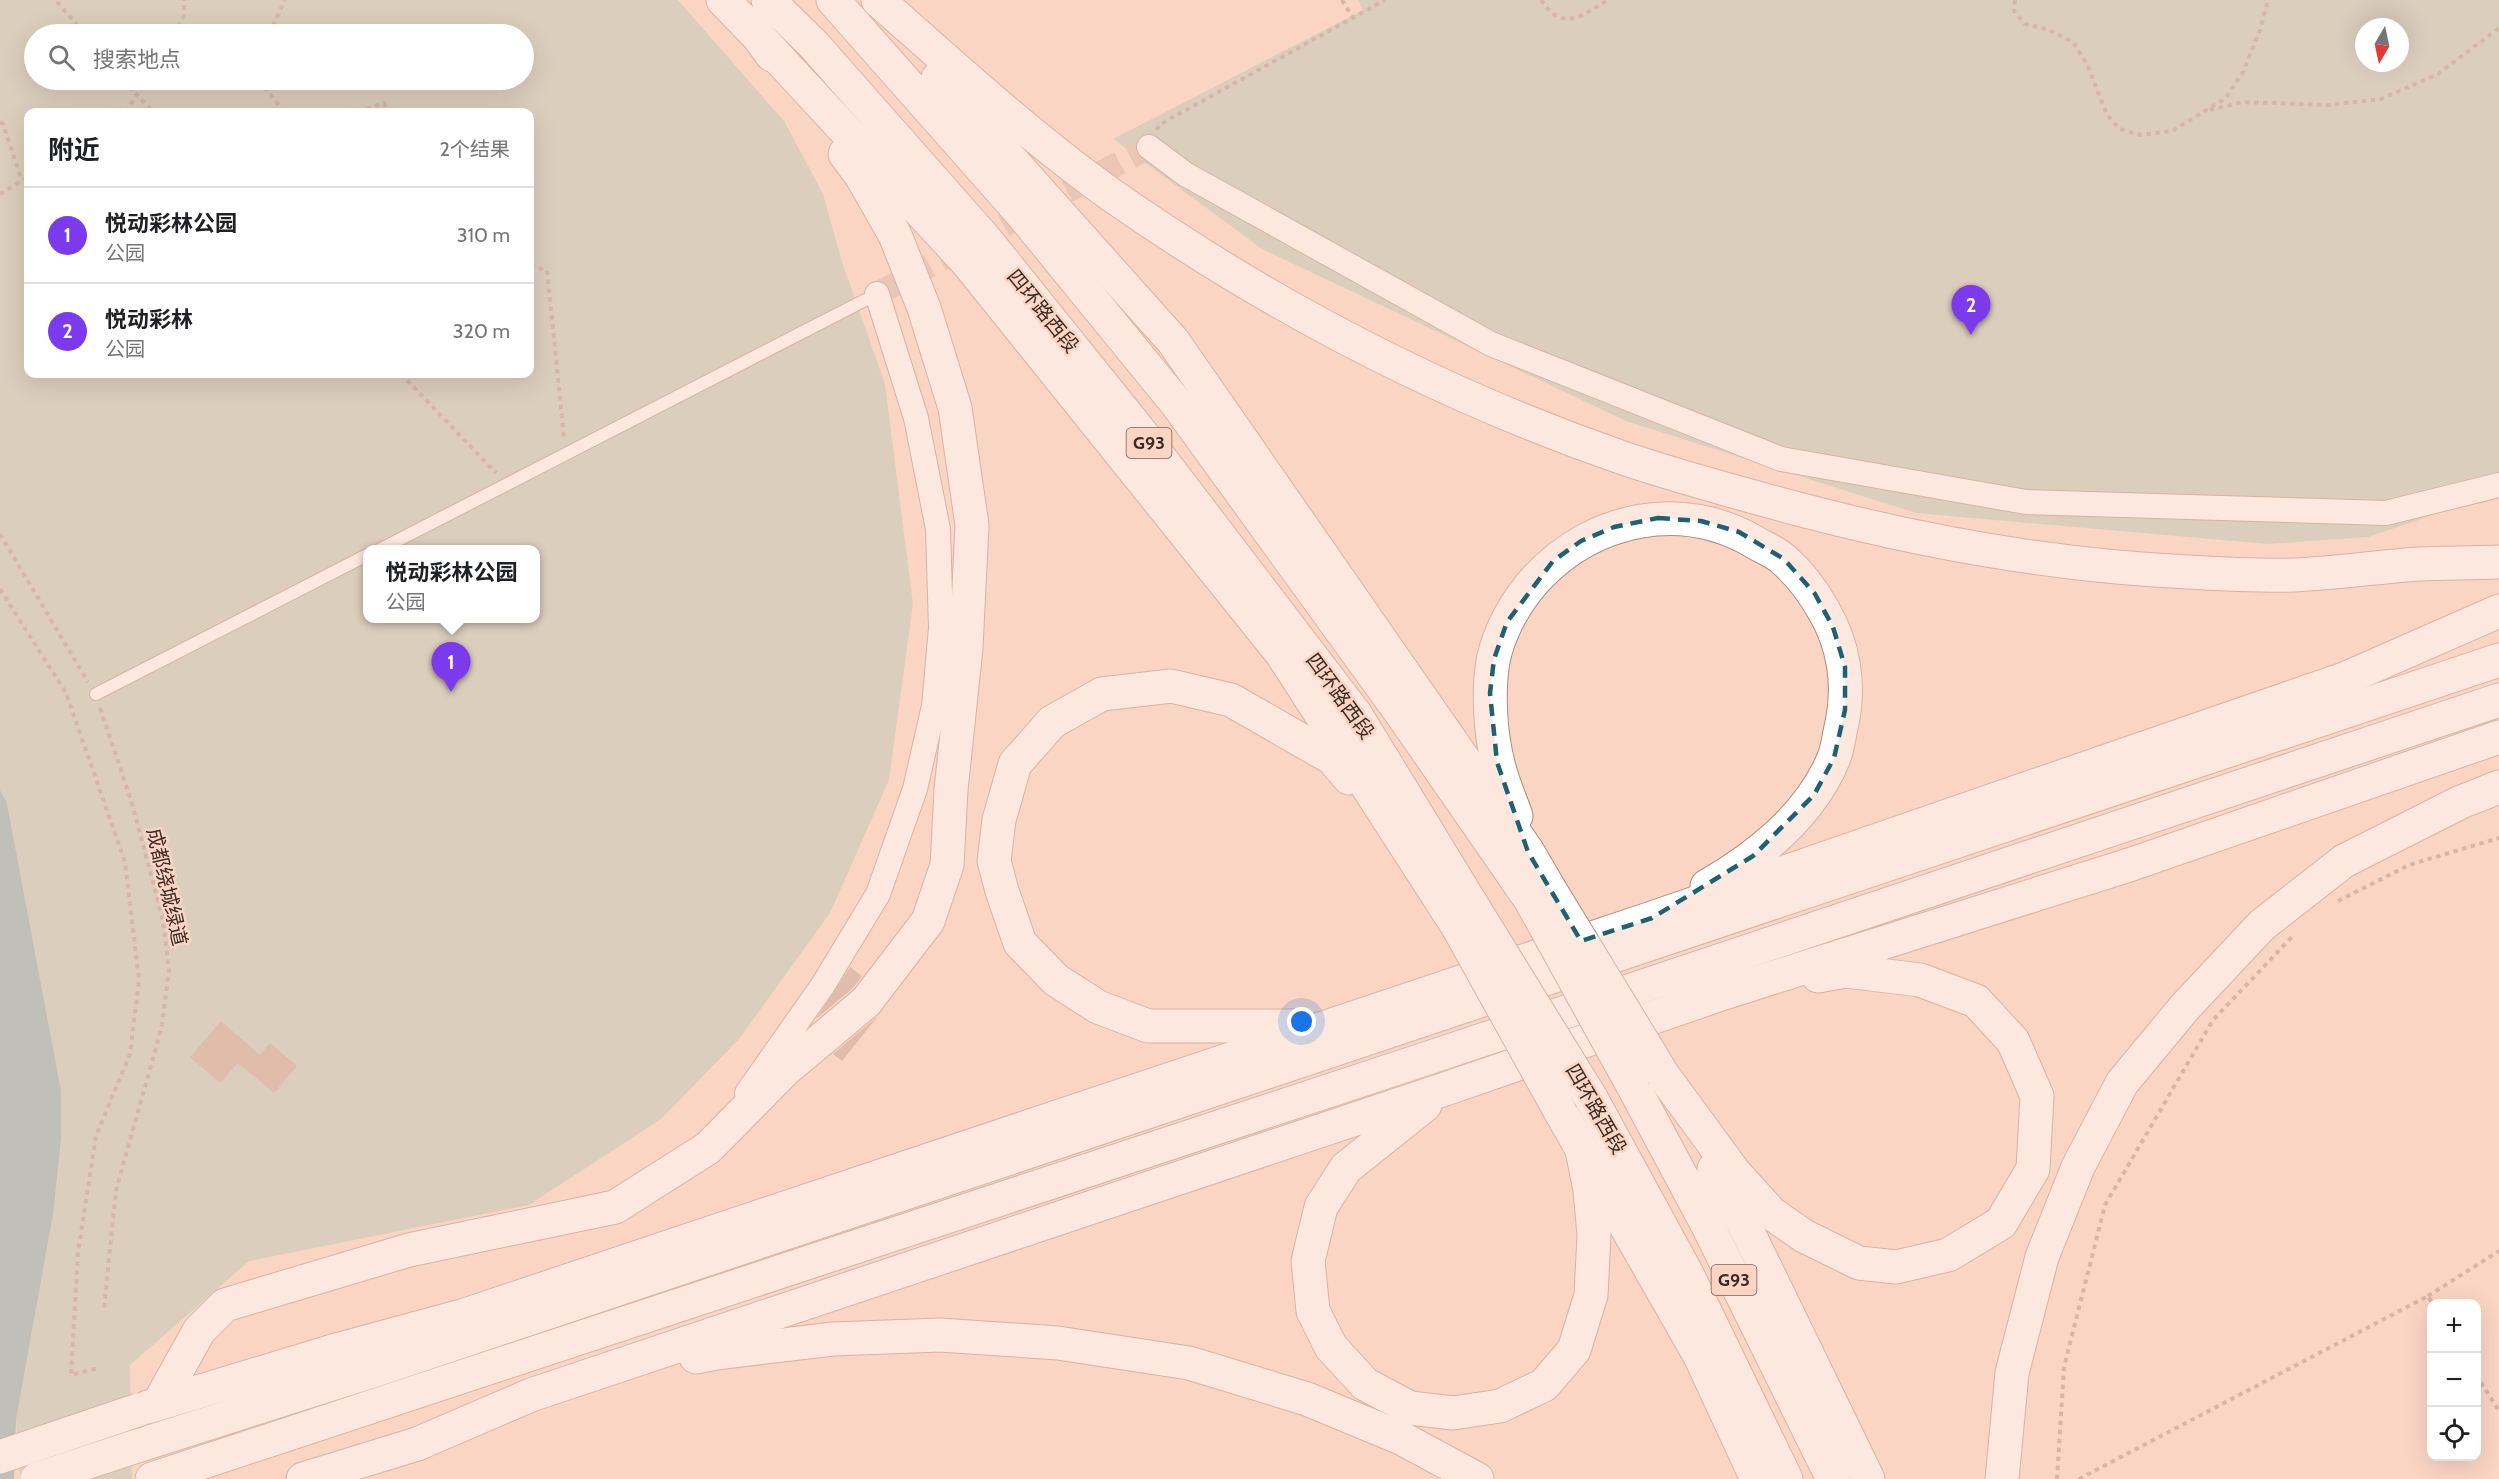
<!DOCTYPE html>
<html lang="zh">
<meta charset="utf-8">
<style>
body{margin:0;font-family:Cabin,"Noto Sans SC",sans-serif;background:#f6f6f6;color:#202124}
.controls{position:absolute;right:18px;bottom:18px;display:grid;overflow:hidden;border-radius:12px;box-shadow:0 6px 24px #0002}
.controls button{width:54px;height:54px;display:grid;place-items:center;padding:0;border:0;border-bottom:2px solid #e0e0e0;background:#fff;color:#202124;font:30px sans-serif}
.compass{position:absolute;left:2355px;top:18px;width:54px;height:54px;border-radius:50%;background:#fff;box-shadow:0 6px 24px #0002;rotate:189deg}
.you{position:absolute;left:1302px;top:1022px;width:21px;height:21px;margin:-15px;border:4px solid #fff;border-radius:50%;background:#1a73e8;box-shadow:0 0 0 9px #1a73e833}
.badge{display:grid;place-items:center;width:39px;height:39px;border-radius:50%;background:#7c3aed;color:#fff;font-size:20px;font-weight:700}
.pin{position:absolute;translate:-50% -50px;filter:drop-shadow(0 2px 3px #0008)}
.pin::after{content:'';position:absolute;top:32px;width:21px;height:18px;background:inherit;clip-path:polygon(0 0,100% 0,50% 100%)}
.popup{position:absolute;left:363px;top:545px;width:177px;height:78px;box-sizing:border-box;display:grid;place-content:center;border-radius:12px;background:#fff;filter:drop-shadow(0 2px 4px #0005);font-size:20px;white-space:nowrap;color:#757577}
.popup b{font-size:22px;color:#202124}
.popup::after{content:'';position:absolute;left:50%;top:100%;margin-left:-12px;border:12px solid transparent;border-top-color:#fff}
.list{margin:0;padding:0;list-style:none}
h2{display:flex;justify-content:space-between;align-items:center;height:78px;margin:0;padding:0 24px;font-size:26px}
h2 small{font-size:20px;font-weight:400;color:#757577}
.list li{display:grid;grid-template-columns:39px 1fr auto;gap:18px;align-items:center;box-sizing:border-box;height:96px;padding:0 24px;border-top:2px solid #e0e0e0}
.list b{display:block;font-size:22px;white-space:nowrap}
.list p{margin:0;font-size:20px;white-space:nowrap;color:#757577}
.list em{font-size:20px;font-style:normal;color:#757577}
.icon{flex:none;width:33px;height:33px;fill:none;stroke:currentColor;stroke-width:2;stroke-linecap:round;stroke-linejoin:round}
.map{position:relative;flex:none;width:2499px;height:1479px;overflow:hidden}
.search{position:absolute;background:#fff;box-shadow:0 6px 24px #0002;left:24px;top:24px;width:510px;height:66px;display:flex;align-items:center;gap:15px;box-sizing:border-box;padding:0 21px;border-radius:33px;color:#757577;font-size:22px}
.panel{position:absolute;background:#fff;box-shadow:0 6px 24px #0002;left:24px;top:108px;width:510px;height:270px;border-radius:12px}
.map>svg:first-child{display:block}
</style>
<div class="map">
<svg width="2499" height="1479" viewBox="0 0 2499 1479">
<rect width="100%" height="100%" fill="#fad5c4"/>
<g fill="#b8c5b3" fill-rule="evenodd">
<path d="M0 0H678L784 121 823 194 842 262 885 384 913 604 889 780 830 913 739 1039 661 1119 529 1205 249 1261 130 1365 132 1479H20L16 1420 53 1215 61 1090 7 803 0 790ZM34 34H524V80H34ZM28 112H530V374H28ZM367 550H535V618H367Z"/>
<path d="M1358 0H2499V493L2368 537 2268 544 1916 513 1626 421 1262 249 1113 139 1363 10ZM2364 27H2400V63H2364Z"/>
</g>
<polygon fill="#7da6a9" points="0,790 7,803 61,1090 61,1139 53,1215 16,1420 14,1479 0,1479"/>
<g fill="#be9d8d">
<polygon points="850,967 862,976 852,989 816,1019"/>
<polygon points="878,1016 842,1061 833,1054"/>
<polygon points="221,1021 260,1055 270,1043 297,1066 274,1093 238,1063 220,1083 190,1057"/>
</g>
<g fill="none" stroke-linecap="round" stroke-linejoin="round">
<polyline stroke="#d4b3a4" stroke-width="24" stroke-dasharray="24 12" stroke-linecap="butt" points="877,294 1149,147"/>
<defs>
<g id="service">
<polyline points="379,550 877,294"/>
<polyline points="96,694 367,555"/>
</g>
<g id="minor">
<polyline points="1149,147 1185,174 1491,344 1781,459 2026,502 2386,513 2499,485"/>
<polyline points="747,1093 823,985 878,894 915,789 934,706 941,628 938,529 916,418 877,294"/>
</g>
<g id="primary">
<polyline points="2129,865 2499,737"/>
<polyline points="159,1403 199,1331 225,1305 409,1250 615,1207 708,1148 786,1069 866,1002"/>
<polyline points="148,1407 333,1351"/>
<polyline points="137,1446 382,1368 2499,660"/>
<polyline points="152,1479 1422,1060 2499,700"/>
<polyline points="303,1479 417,1444"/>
</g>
<g id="motorway">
<polyline points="723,0 758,36 772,55"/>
<polyline points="768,0 814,45 986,240 1138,429 1356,715 1483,923"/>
<polyline points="833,0 1022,214 1177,404 1401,713 1530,899"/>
<path d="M878 0C953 66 1029 136 1110 194 1267 304 1441 395 1623 458 1682 478 1742 494 1802 510 1928 543 2058 566 2188 572 2223 574 2260 576 2295 575 2336 573 2378 567 2419 564 2446 563 2472 563 2499 562"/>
<polyline points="758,36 967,262 1282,654 1458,927"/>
<polyline points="938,78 1173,341 1528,852 1549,888"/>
<polyline points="845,154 862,177 895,235 924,308 955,408 972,525 966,648 951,790 947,865 928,921 866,1002"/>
<path d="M1516 816C1510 799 1502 781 1498 763 1490 733 1488 691 1493 661 1499 631 1516 601 1536 579 1594 517 1682 499 1756 543 1765 548 1777 553 1784 560 1800 574 1814 593 1824 611 1844 645 1850 685 1842 723 1839 735 1838 749 1833 760 1810 815 1758 857 1707 886"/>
<polyline points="1296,1026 1148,1026 1098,1007 1056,980 1020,943 1002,891 994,861 999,820 1015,764 1052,722 1102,694 1171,686 1231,700 1332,758 1349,778"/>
<polyline points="1663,1075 1734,1172 1771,1213 1804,1236 1859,1263 1896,1267 1948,1255 2001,1223 2033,1169 2037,1096 2013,1041 1976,1001 1920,980 1846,971 1818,976"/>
<polyline points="1632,1084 1708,1226 1833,1479"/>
<polyline points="1591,1098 1687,1274 1786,1479"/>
<polyline points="1425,1105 1346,1168 1321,1207 1308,1261 1313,1311 1331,1347 1365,1384 1410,1408 1453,1413 1500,1406 1544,1385 1574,1350 1591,1295 1594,1235 1590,1190 1582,1150"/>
<polyline points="1559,1109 1700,1356 1757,1479"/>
<polyline points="1714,1169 1747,1230 1868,1479"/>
<polyline points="333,1351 462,1316 1652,918 2344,679 2499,611"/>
<polyline points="696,1357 716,1353 833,1339 940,1335 1058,1343 1189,1363 1307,1399 1401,1438 1477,1479"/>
<polyline points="417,1444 531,1395 1448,1088 1724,993 2129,865"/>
<polyline points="2002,1479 2012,1373 2042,1257 2078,1167 2122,1083 2185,1007 2262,925 2344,861 2461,802 2499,787"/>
</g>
</defs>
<use href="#service" stroke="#ad8b7b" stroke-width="14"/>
<use href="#minor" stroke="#ad8b7b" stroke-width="26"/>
<use href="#primary" stroke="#ad8b7b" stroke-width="35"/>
<use href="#motorway" stroke="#ad8b7b" stroke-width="35"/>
<g stroke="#ad9184" stroke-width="4" stroke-dasharray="4.5 4.5" stroke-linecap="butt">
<polyline points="1342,0 1353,18"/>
<path d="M1541 0C1563 33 1583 15 1608 0"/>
<polyline points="2015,0 2014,11 2025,24 2047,29 2073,42 2087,64 2107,115 2120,129 2141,135 2172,131 2226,98 2243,72 2260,30 2268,0"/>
<polyline points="57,2 85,34"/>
<polyline points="173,34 184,16 184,0"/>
<polyline points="269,34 285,0"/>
<polyline points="123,80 153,112"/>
<polyline points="259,80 284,112"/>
<polyline points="2210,110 2243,102 2328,105 2381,99 2438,74 2499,28"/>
<polyline points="126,112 146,80"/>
<polyline points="358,112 384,103 387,112"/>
<polyline points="0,122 3,124 22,181"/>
<polyline points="1157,130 1159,125 1385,0"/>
<polyline points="0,194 28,177"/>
<polyline points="530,266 547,270 564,438"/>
<polyline points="401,374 496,473"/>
<polyline points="0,534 88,682"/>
<polyline points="0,589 66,693 125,862 139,980 130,1054 96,1136 78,1252 71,1375 98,1368"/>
<polyline points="100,708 131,800 163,920 169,971 161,1030 116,1190 104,1308"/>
<polyline points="2338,901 2409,865 2499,838"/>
<polyline points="2428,1296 2499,1251"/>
<polyline points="2476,1375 2499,1411"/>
<polyline points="2057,1479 2064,1367 2105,1205 2213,1020 2292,937"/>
<polyline points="2079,1479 2428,1296 2433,1304"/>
</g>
<use href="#service" stroke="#fff" stroke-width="12"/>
<use href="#minor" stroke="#fff" stroke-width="24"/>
<use href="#primary" stroke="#fff" stroke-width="33"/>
<use href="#motorway" stroke="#fff" stroke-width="33"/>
<defs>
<g id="primary-bridge">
<polyline points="0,1457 138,1410"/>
<polyline points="37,1479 137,1446"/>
</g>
<g id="motorway-bridge">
<polyline points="1549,888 1663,1075"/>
<polyline points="1530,899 1632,1084"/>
<polyline points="1483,923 1591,1098"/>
<polyline points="1458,927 1559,1109"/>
</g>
</defs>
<use href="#primary-bridge" stroke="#ad8b7b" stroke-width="35" stroke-linecap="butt"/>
<use href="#motorway-bridge" stroke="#ad8b7b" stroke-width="35" stroke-linecap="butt"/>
<use href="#primary-bridge" stroke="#fff" stroke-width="33"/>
<use href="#motorway-bridge" stroke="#fff" stroke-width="33"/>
</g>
<path d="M0 0H2499V1479H0ZM1658 518 1701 521 1739 532 1784 559 1815 594 1833 627 1845 667V710L1834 758 1814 795 1753 856 1652 918 1581 941 1528 852 1497 762 1490 693 1494 659 1507 622 1553 561 1581 541 1614 527Z" fill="#fad5c4" fill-opacity=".55" fill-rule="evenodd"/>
<path fill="none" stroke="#1d6173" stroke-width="4.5" stroke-dasharray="12 8" stroke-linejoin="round" d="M1658 518 1701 521 1739 532 1784 559 1815 594 1833 627 1845 667V710L1834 758 1814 795 1753 856 1652 918 1581 941 1528 852 1497 762 1490 693 1494 659 1507 622 1553 561 1581 541 1614 527Z"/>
<g text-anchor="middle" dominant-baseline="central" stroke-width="5" stroke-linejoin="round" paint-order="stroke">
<g fill="#fad5c4" stroke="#745f55" stroke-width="1.5">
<rect x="1126.5" y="428" width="45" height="30" rx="4.5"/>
<rect x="1711.5" y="1265" width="45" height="30" rx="4.5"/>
</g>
<g font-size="18" font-weight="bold" fill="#3a2c25">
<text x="1149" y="443">G93</text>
<text x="1734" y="1280">G93</text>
</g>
<g font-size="20" fill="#3a2c25" stroke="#fad5c4">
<text transform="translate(1043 311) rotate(51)">四环路西段</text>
<text transform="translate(1340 696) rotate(54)">四环路西段</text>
<text transform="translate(167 887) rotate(77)">成都绕城绿道</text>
<text transform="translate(1596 1109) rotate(60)">四环路西段</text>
</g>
</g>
</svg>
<div class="controls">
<button>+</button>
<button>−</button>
<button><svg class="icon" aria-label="locate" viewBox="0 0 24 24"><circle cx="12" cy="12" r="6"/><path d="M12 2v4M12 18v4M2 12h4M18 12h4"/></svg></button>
</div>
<svg class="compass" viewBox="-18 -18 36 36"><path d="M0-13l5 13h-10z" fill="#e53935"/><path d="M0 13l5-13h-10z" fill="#757577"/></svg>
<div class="you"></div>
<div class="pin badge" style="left:451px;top:692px">1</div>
<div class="popup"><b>悦动彩林公园</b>公园</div>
<div class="pin badge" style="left:1971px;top:335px">2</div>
<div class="search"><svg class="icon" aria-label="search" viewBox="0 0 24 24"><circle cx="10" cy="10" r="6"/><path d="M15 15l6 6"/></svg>搜索地点</div>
<section class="panel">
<h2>附近<small>2个结果</small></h2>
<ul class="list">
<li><span class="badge">1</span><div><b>悦动彩林公园</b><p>公园</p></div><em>310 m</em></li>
<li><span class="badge">2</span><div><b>悦动彩林</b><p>公园</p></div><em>320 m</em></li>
</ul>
</section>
</div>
